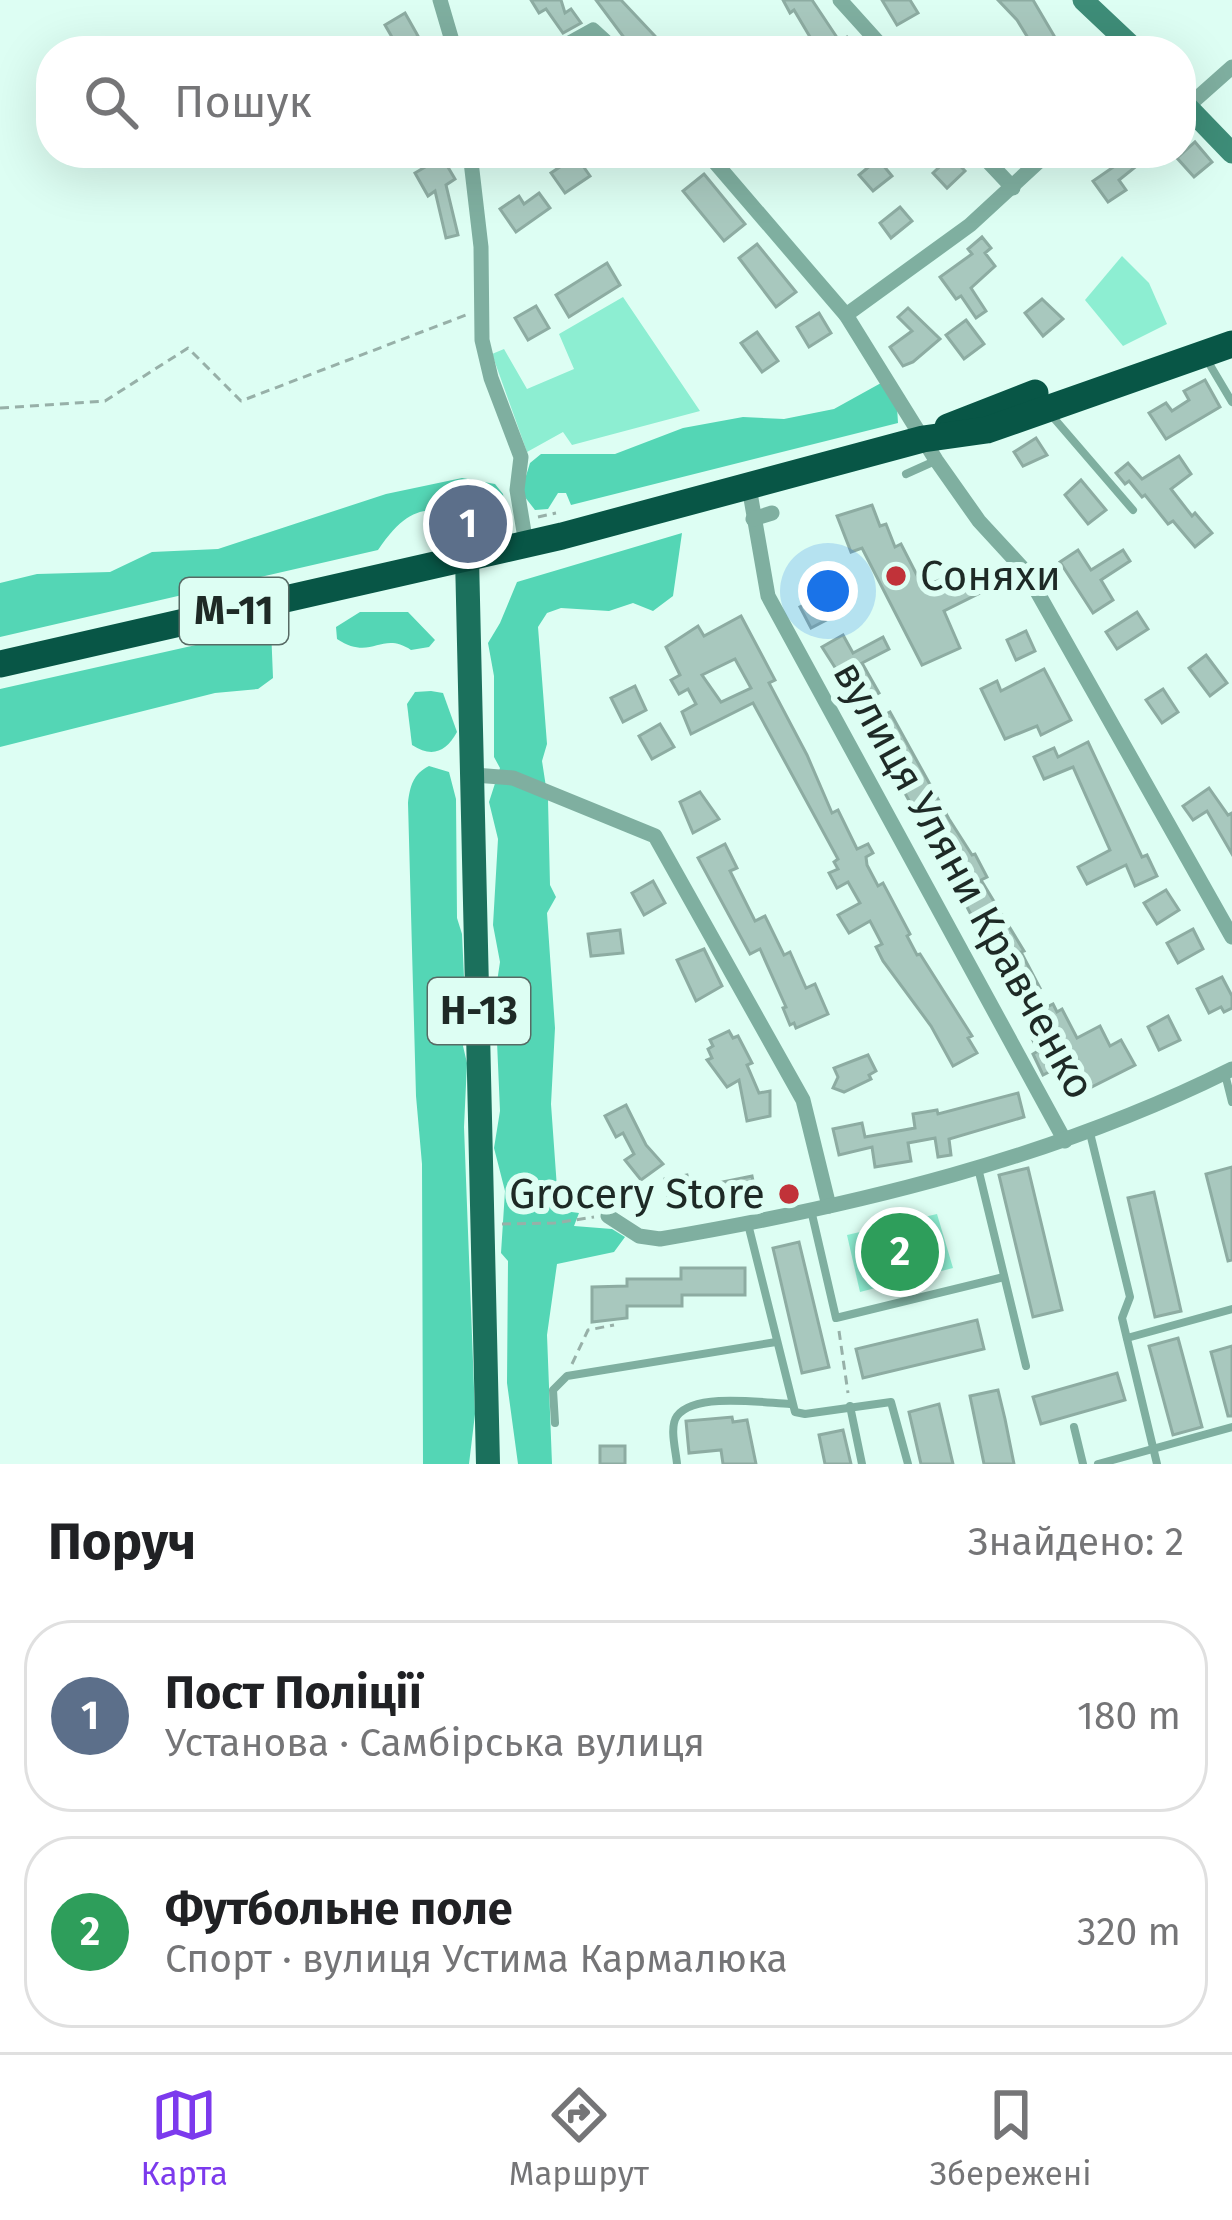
<!DOCTYPE html>
<html lang="uk">
<meta charset="utf-8">
<style>
body{margin:0;font-family:"Fira Sans",sans-serif;background:#f2f2f2;color:#202124}
.you{position:absolute;left:828px;top:591px;width:42px;height:42px;margin:-30px;border:9px solid #fff;border-radius:50%;background:#1a73e8;box-shadow:0 0 0 18px #1a73e833}
.badge{display:grid;place-items:center;width:78px;height:78px;border-radius:50%;background:#7c3aed;color:#fff;font-size:39px;font-weight:700}
.pin{position:absolute;translate:-50% -50%;border:6px solid #fff;box-shadow:0 3px 12px #0006}
.list{margin:0;padding:0;list-style:none}
h2{display:flex;justify-content:space-between;align-items:center;height:156px;margin:0;padding:0 48px;font-size:51px}
h2 small{font-size:39px;font-weight:400;color:#757577}
.list li{display:grid;grid-template-columns:78px 1fr auto;gap:36px;align-items:center;box-sizing:border-box;height:192px;margin:0 24px 24px;padding:0 24px;border:3px solid #e0e0e0;border-radius:48px}
.list b{display:block;font-size:45px;white-space:nowrap}
.list p{margin:0;font-size:39px;white-space:nowrap;color:#757577}
.list em{font-size:39px;font-style:normal;color:#757577}
.icon{flex:none;width:66px;height:66px;fill:none;stroke:currentColor;stroke-width:2;stroke-linecap:round;stroke-linejoin:round}
.map{position:relative;flex:none;width:1232px;height:1464px;overflow:hidden}
.search{position:absolute;background:#fff;box-shadow:0 12px 48px #0002;left:36px;right:36px;top:36px;height:132px;display:flex;align-items:center;gap:30px;box-sizing:border-box;padding:0 42px;border-radius:48px;color:#757577;font-size:45px}
.sheet{height:588px;background:#fff}
nav{display:flex;justify-content:space-around;align-items:center;box-sizing:border-box;height:168px;border-top:3px solid #e0e0e0;background:#fff;font-size:33px;color:#757577}
nav a{display:grid;justify-items:center;gap:6px}
nav .on{color:#7c3aed}
.map>svg:first-child{display:block}
</style>
<div class="map">
<svg width="1232" height="1464" viewBox="0 0 1232 1464">
<rect width="100%" height="100%" fill="#ddfef3"/>
<g fill="#8deed2">
<polygon points="1122,256 1149,283 1167,324 1123,346 1085,300"/>
<polygon points="623,297 700,411 572,445 563,432 527,452 492,354 504,349 527,389 574,369 559,334"/>
<polygon points="937,1214 953,1268 860,1292 847,1235"/>
</g>
<g fill="#54d6b5">
<polygon points="881,383 896,390 898,423 571,505 566,493 558,493 548,509 535,510 521,492 530,463 541,454 615,454 683,428 743,417 784,419 834,409"/>
<path d="M462 478 495 484 503 494 507 520C445 521 423 483 378 550L0 637V583L37 574 110 572 152 552 218 549 386 494Z"/>
<polygon points="682,533 673,596 653,611 633,603 609,611 561,608 547,613 538,627 547,744 542,761 548,800 550,885 556,897 547,913 555,1028 551,1104 558,1202 564,1211 579,1213 574,1226 612,1229 625,1237 614,1252 557,1264 547,1335 552,1464 518,1464 507,1383 508,1261 501,1253 505,1191 494,1148 500,1111 495,995 500,962 493,925 498,839 489,802 500,768 494,757 494,676 488,643 500,623 517,582"/>
<path d="M360 612H408L435 640 429 647 411 650C381 630 372 662 337 639L336 627Z"/>
<polygon points="271,628 273,678 258,689 215,693 0,747 0,689"/>
<path d="M431 691 443 693 457 732C446 752 432 758 412 745L407 704 415 692Z"/>
<path d="M429 766 449 772 456 799 457 918 462 934 465 999 471 1025 463 1046 467 1063 464 1127 475 1414 469 1464H423L422 1164 416 1096 408 803C410 786 413 774 429 766Z"/>
</g>
<g fill="#a8c8be" stroke="#8daca2" stroke-width="3" fill-rule="evenodd">
<polygon points="531,0 561,0 565,13 571,9 581,23 563,33 546,9 539,13"/>
<polygon points="596,0 621,0 669,51 634,51"/>
<polygon points="783,0 812,0 840,42 847,37 859,51 829,51 820,38 813,42 794,10 790,13"/>
<polygon points="882,0 910,0 918,13 897,25"/>
<polygon points="998,0 1033,0 1063,51 1036,51 1017,20"/>
<polygon points="405,13 418,36 415,38 423,51 400,51 385,25"/>
<polygon points="1195,142 1212,162 1194,177 1177,158"/>
<polygon points="1120,153 1139,153 1144,160 1119,180 1126,190 1108,202 1093,181 1125,159"/>
<polygon points="576,156 590,176 565,193 551,173"/>
<polygon points="951,156 965,171 947,188 933,173"/>
<polygon points="442,157 455,179 446,185 458,235 446,238 435,191 428,196 415,173"/>
<polygon points="878,159 892,176 873,191 859,175"/>
<polygon points="704,174 745,224 724,241 683,191"/>
<polygon points="539,193 550,208 516,232 500,209 519,196 524,204"/>
<polygon points="900,207 912,221 891,238 880,223"/>
<polygon points="982,237 991,248 985,253 995,266 971,288 986,311 976,318 961,296 956,299 940,277 972,254 968,249"/>
<polygon points="757,244 796,292 776,307 739,258"/>
<polygon points="607,263 620,285 569,317 556,295"/>
<polygon points="1042,299 1063,319 1043,336 1025,313"/>
<polygon points="536,306 549,328 528,340 515,318"/>
<polygon points="908,308 940,339 913,362 903,366 890,347 912,331 898,317"/>
<polygon points="819,313 831,333 809,347 797,327"/>
<polygon points="966,320 984,344 964,359 946,335"/>
<polygon points="757,332 778,361 762,372 741,343"/>
<polygon points="1205,380 1220,407 1166,439 1149,413 1166,403 1172,411 1189,400 1184,391"/>
<polygon points="1036,438 1047,455 1023,466 1014,452"/>
<polygon points="1179,456 1191,474 1171,489 1192,516 1195,513 1212,533 1195,547 1173,521 1168,524 1145,495 1142,497 1129,481 1125,484 1116,473 1128,463 1142,479"/>
<polygon points="1081,480 1106,510 1088,524 1065,495"/>
<polygon points="872,505 880,526 886,524 895,547 901,544 923,587 976,565 986,590 944,611 960,648 922,665 862,548 851,552 837,516"/>
<polygon points="1078,550 1091,570 1123,550 1130,561 1101,580 1113,600 1093,613 1060,562"/>
<polygon points="819,597 830,618 811,628 800,607"/>
<polygon points="1137,612 1148,629 1117,649 1106,632"/>
<path d="M741 616 775 680 769 683 807 755 832 813 838 810 857 849 868 844 873 853 866 857 867 865 878 886 883 883 910 934 907 936 917 955 920 954 972 1036 968 1038 977 1053 953 1066 931 1026 883 961 876 947 882 944 870 921 849 933 838 915 860 903 848 882 837 888 829 873 838 869 834 862 838 859 753 703 691 734 682 712 696 704 688 689 679 694 671 680 680 675 666 647 698 626 704 636ZM735 659 751 688 721 702 702 675Z"/>
<polygon points="1026,631 1035,651 1016,660 1007,640"/>
<polygon points="843,635 853,653 883,637 889,649 862,663 879,693 859,705 822,647"/>
<polygon points="1206,655 1227,683 1210,696 1189,668"/>
<polygon points="1044,669 1071,720 1041,735 1037,726 1005,739 981,689 997,681 1001,691"/>
<polygon points="635,686 646,710 623,722 611,698"/>
<polygon points="1163,689 1178,712 1162,723 1146,700"/>
<polygon points="890,712 949,819 972,855 975,854 987,877 981,880 1024,951 1021,952 1040,988 1017,1000 982,926 978,928 966,905 971,902 946,854 940,857 867,724"/>
<polygon points="660,724 674,747 652,759 639,736"/>
<polygon points="1088,742 1142,857 1147,855 1157,876 1135,886 1126,865 1087,884 1078,867 1110,850 1073,767 1044,779 1034,757 1054,748 1058,757"/>
<polygon points="1209,788 1228,815 1232,813 1232,854 1207,811 1193,820 1183,806"/>
<polygon points="700,792 719,819 693,833 680,802"/>
<polygon points="725,844 737,868 730,871 755,921 765,916 784,955 790,952 806,988 815,984 828,1014 796,1028 794,1023 790,1025 783,1008 786,1007 760,949 750,954 698,858"/>
<polygon points="653,881 665,903 644,915 632,893"/>
<polygon points="1166,890 1179,910 1157,924 1144,903"/>
<polygon points="1193,929 1203,949 1178,963 1167,943"/>
<polygon points="620,930 623,953 591,956 588,934"/>
<polygon points="704,949 722,986 696,1001 677,960"/>
<polygon points="1222,977 1232,996 1232,1008 1224,1012 1221,1007 1209,1013 1197,989"/>
<polygon points="1053,1004 1057,1012 1062,1009 1077,1038 1100,1026 1110,1046 1121,1040 1135,1065 1072,1097 1059,1067 1043,1075 1033,1054 1038,1051 1028,1030 1035,1027 1029,1016"/>
<polygon points="1168,1016 1180,1040 1159,1050 1148,1027"/>
<polygon points="729,1031 733,1038 738,1036 752,1063 747,1065 759,1093 770,1091 770,1116 747,1121 739,1080 727,1087 707,1060 712,1058 708,1049 713,1046 710,1040"/>
<polygon points="868,1055 876,1071 869,1075 871,1079 844,1092 833,1088 838,1077 834,1068"/>
<polygon points="1018,1093 1024,1117 949,1139 951,1155 938,1157 935,1138 908,1143 911,1161 875,1167 872,1147 839,1155 833,1129 862,1123 865,1137 915,1128 913,1114 937,1110 938,1114"/>
<polygon points="626,1105 646,1145 663,1164 641,1180 625,1160 634,1154 623,1133 616,1137 605,1116"/>
<polygon points="1232,1167 1232,1260 1228,1261 1206,1174"/>
<polygon points="1028,1168 1062,1310 1033,1317 999,1175"/>
<polygon points="687,1175 689,1183 697,1181 698,1187 752,1176 756,1195 670,1211 665,1179"/>
<polygon points="1154,1192 1181,1311 1155,1317 1128,1198"/>
<polygon points="799,1242 829,1367 802,1373 773,1248"/>
<polygon points="681,1268 745,1268 745,1295 682,1295 682,1306 627,1306 627,1318 592,1322 592,1287 627,1286 627,1279 681,1279"/>
<polygon points="977,1320 984,1349 863,1378 856,1349"/>
<polygon points="1178,1338 1202,1427 1173,1435 1149,1346"/>
<polygon points="1232,1346 1232,1416 1228,1416 1211,1352"/>
<polygon points="1117,1373 1125,1400 1041,1424 1033,1397"/>
<polygon points="998,1390 1005,1419 1014,1464 984,1464 970,1396"/>
<polygon points="939,1404 953,1464 921,1464 909,1412"/>
<polygon points="732,1417 733,1422 747,1420 756,1464 723,1464 721,1450 689,1453 686,1421"/>
<polygon points="843,1430 851,1464 825,1464 819,1435"/>
<rect x="600" y="1446" width="25" height="18"/>
</g>
<g fill="none" stroke-linecap="round" stroke-linejoin="round">
<g stroke="#97b0a8" stroke-width="3" stroke-dasharray="9 6" stroke-linecap="butt">
<polyline points="0,408 105,401 188,348 241,401 466,315"/>
<polyline points="538,517 556,513"/>
<polyline points="502,1224 555,1223 594,1217"/>
<polyline points="839,1331 848,1393"/>
<polyline points="572,1364 588,1330 614,1325"/>
</g>
<g stroke="#7fafa0" stroke-width="8">
<polyline points="1207,360 1232,402"/>
<polyline points="1052,416 1133,510"/>
<polyline points="906,474 935,461"/>
<polyline points="1225,1074 1232,1102"/>
<polyline points="1090,1133 1130,1297 1122,1318 1157,1464"/>
<polyline points="978,1168 1026,1366"/>
<polyline points="811,1210 836,1318 1004,1277"/>
<polyline points="748,1224 795,1412 805,1414 891,1402 908,1464"/>
<polyline points="1127,1338 1232,1309"/>
<polyline points="850,1406 862,1464"/>
<polyline points="555,1423 553,1390 567,1376 776,1342"/>
<polyline points="1074,1427 1083,1464"/>
<path d="M677 1464C676 1451 669 1427 677 1416 695 1392 764 1403 790 1404"/>
<polyline points="1098,1464 1232,1427"/>
</g>
<g stroke="#7fafa0" stroke-width="15">
<polyline points="440,0 455,51"/>
<polyline points="840,0 886,51"/>
<polyline points="555,51 593,30 616,51"/>
<polyline points="1187,107 1232,67"/>
<polyline points="470,153 481,247 482,340 491,378 521,457 517,490 526,544"/>
<polyline points="707,153 846,315 936,460 979,521 1026,572 1232,937"/>
<polyline points="980,153 1013,188"/>
<polyline points="846,315 970,225 1048,153"/>
<polyline points="749,487 768,596 1065,1141"/>
<polyline points="753,519 772,513"/>
<polyline points="474,775 513,778 655,836 803,1100 829,1206"/>
<path d="M608 1216 639 1236 660 1239C855 1206 1054 1158 1232 1069"/>
</g>
<g stroke="#3e8d78" stroke-width="21">
<polyline points="1083,0 1137,51"/>
<polyline points="1181,100 1232,153"/>
</g>
<polyline stroke="#1b705c" stroke-width="24" points="467,557 488,1464"/>
<g stroke="#085646" stroke-width="27">
<polyline points="948,427 1035,393"/>
<polyline points="0,664 562,536 923,439 987,430 1232,344"/>
</g>
</g>
<g fill="#c13239" stroke="#ddfef3" stroke-width="4.5">
<circle cx="896" cy="576" r="12"/>
<circle cx="789" cy="1194" r="12"/>
</g>
<g text-anchor="middle" dominant-baseline="central" stroke-width="12" stroke-linejoin="round" paint-order="stroke">
<g fill="#ddfef3" stroke="#576a64" stroke-width="3">
<rect x="180" y="578" width="108" height="66" rx="9"/>
<rect x="428" y="978" width="102" height="66" rx="9"/>
</g>
<g font-size="39" font-weight="bold" fill="#1e2a26">
<text x="234" y="611">М-11</text>
<text x="479" y="1011">Н-13</text>
</g>
<g font-size="42" fill="#1e2a26" stroke="#ddfef3" text-anchor="start">
<text x="920" y="576">Соняхи</text>
<text x="765" y="1194" text-anchor="end">Grocery Store</text>
</g>
<g font-size="42" fill="#1e2a26" stroke="#ddfef3">
<text transform="translate(964 880) rotate(61)">вулиця Уляни Кравченко</text>
</g>
</g>
</svg>
<div class="you"></div>
<div class="pin badge" style="left:468px;top:524px;background:#5c6f8a">1</div>
<div class="pin badge" style="left:900px;top:1252px;background:#2e9e5b">2</div>
<div class="search"><svg class="icon" aria-label="search" viewBox="0 0 24 24"><circle cx="10" cy="10" r="6"/><path d="M15 15l6 6"/></svg>Пошук</div>
</div>
<section class="sheet">
<h2>Поруч<small>Знайдено: 2</small></h2>
<ul class="list">
<li><span class="badge" style="background:#5c6f8a">1</span><div><b>Пост Поліції</b><p>Установа · Самбірська вулиця</p></div><em>180 m</em></li>
<li><span class="badge" style="background:#2e9e5b">2</span><div><b>Футбольне поле</b><p>Спорт · вулиця Устима Кармалюка</p></div><em>320 m</em></li>
</ul>
</section>
<nav>
<a class="on"><svg class="icon" aria-label="map" viewBox="0 0 24 24"><path d="M3 6l6-2 6 2 6-2v14l-6 2-6-2-6 2zM9 4v14M15 6v14"/></svg>Карта</a>
<a><svg class="icon" aria-label="directions" viewBox="0 0 24 24"><path d="M12 3l9 9-9 9-9-9zM9 14v-3h6M13 9l2 2-2 2"/></svg>Маршрут</a>
<a><svg class="icon" aria-label="saved" viewBox="0 0 24 24"><path d="M7 4h10v16l-5-4-5 4z"/></svg>Збережені</a>
</nav>
